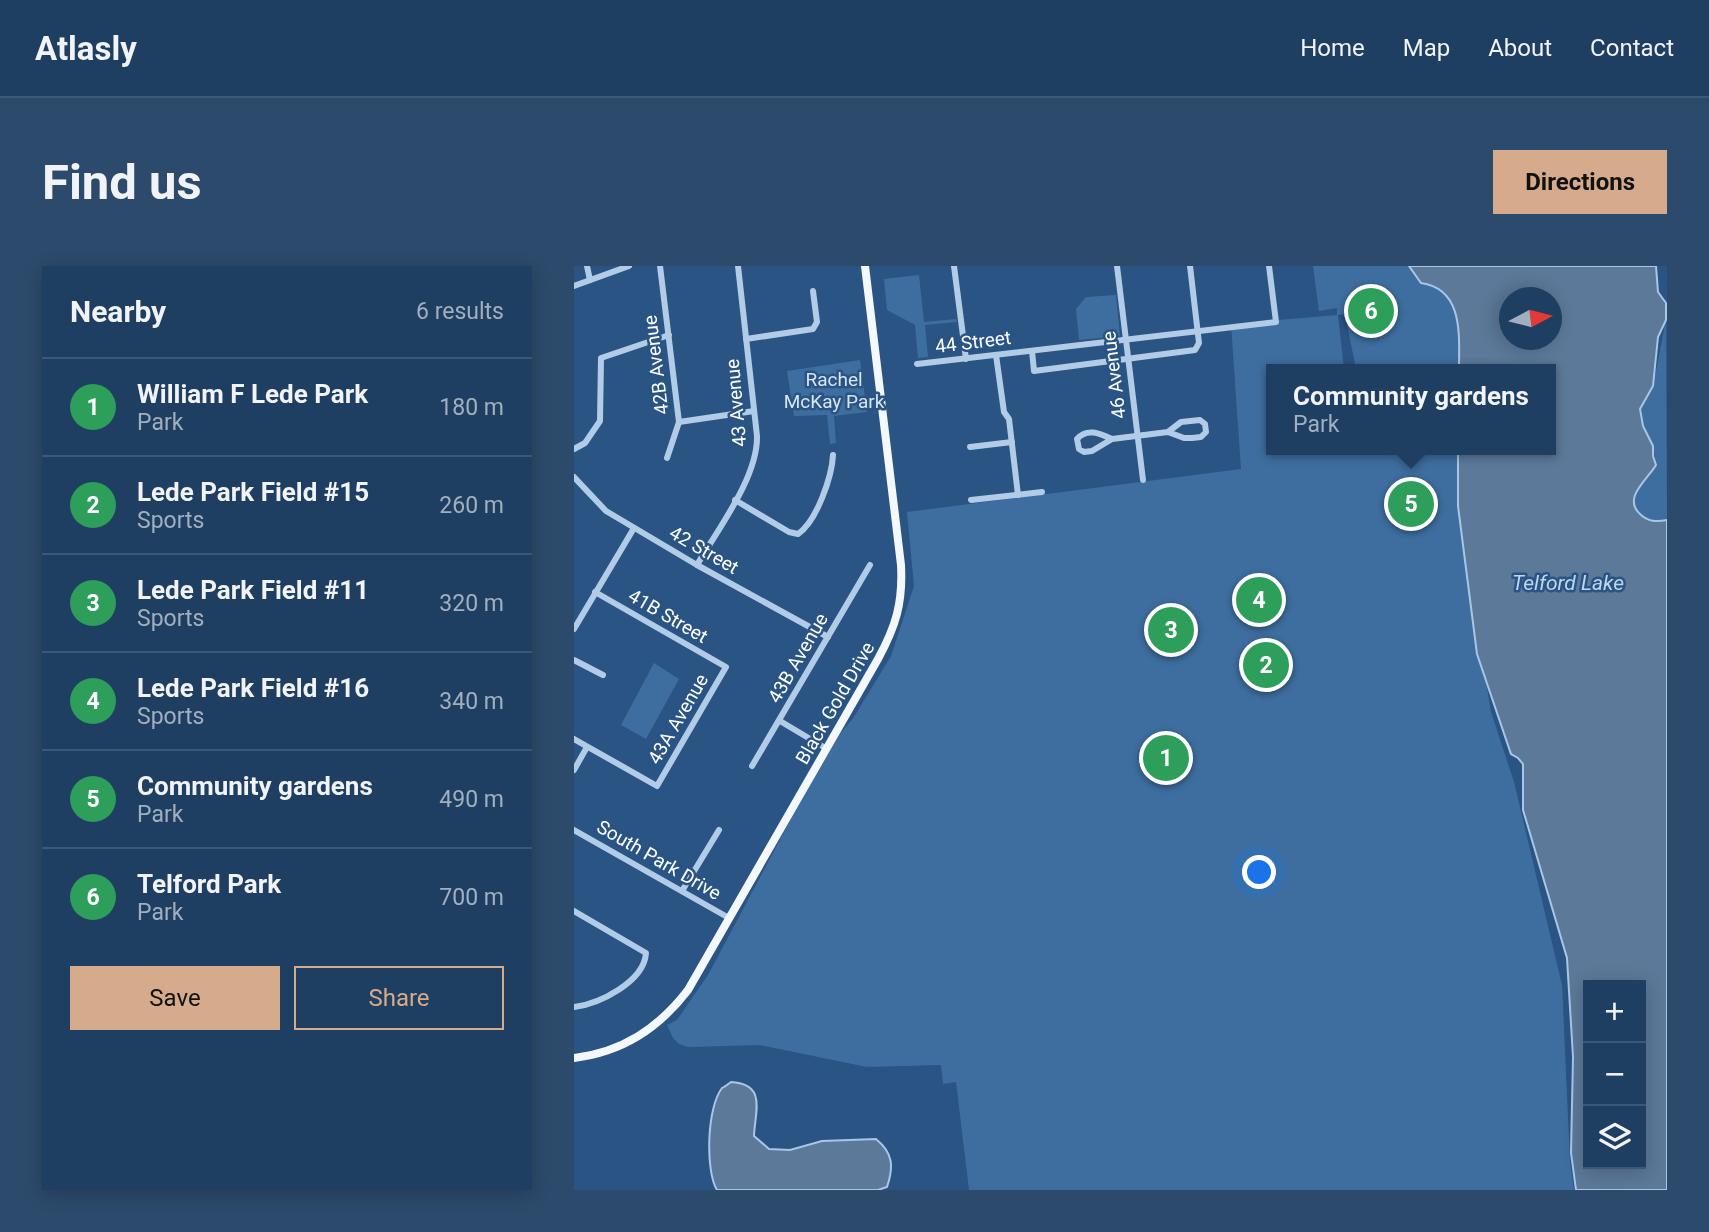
<!DOCTYPE html>
<meta charset="utf-8">
<style>
body{margin:0;font-family:Roboto,sans-serif;background:#2c4a6b;color:#f1f3f6}
.controls{position:absolute;right:21px;bottom:21px;display:grid;overflow:hidden;border-radius:0px;box-shadow:0 4px 18px #0003}
.controls button{width:63px;height:63px;display:grid;place-items:center;padding:0;border:0;border-bottom:2px solid #3c5877;background:#1f3f62;color:#f1f3f6;font:35px sans-serif}
.compass{position:absolute;left:925px;top:21px;width:63px;height:63px;border-radius:50%;background:#1f3f62;box-shadow:0 4px 18px #0003;rotate:83deg}
.you{position:absolute;left:686px;top:607px;width:24px;height:24px;margin:-18px;border:5px solid #fff;border-radius:50%;background:#1a73e8;box-shadow:0 0 0 10px #1a73e833}
.badge{display:grid;place-items:center;width:46px;height:46px;border-radius:50%;background:#d6ab8b;color:#fff;font-size:23px;font-weight:700}
.pin{position:absolute;translate:-50% -50%;border:4px solid #fff;box-shadow:0 2px 7px #0006}
.popup{position:absolute;left:692px;top:98px;width:290px;height:91px;box-sizing:border-box;display:grid;place-content:center;border-radius:0px;background:#1f3f62;filter:drop-shadow(0 2px 5px #0005);font-size:23px;white-space:nowrap;color:#a1afbe}
.popup b{font-size:26px;color:#f1f3f6}
.popup::after{content:'';position:absolute;left:50%;top:100%;margin-left:-14px;border:14px solid transparent;border-top-color:#1f3f62}
.list{margin:0;padding:0;list-style:none}
h2{display:flex;justify-content:space-between;align-items:center;height:91px;margin:0;padding:0 28px;font-size:30px}
h2 small{font-size:23px;font-weight:400;color:#a1afbe}
.list li{display:grid;grid-template-columns:46px 1fr auto;gap:21px;align-items:center;box-sizing:border-box;height:98px;padding:0 28px;border-top:2px solid #3c5877}
.list b{display:block;font-size:26px;white-space:nowrap}
.list p{margin:0;font-size:23px;white-space:nowrap;color:#a1afbe}
.list em{font-size:23px;font-style:normal;color:#a1afbe}
.actions{display:flex;gap:14px;padding:21px 28px}
.actions a{flex:1;padding:16px 0;border:2px solid #d6ab8b;border-radius:0px;text-align:center;font-size:24px;color:#d6ab8b}
.actions .main{background:#d6ab8b;color:#111}
.icon{flex:none;width:38px;height:38px;fill:none;stroke:currentColor;stroke-width:2;stroke-linecap:round;stroke-linejoin:round}
.map{position:relative;flex:none;width:1093px;height:924px;overflow:hidden;border-radius:0px}
header{display:flex;align-items:center;gap:42px;box-sizing:border-box;height:98px;padding:0 35px;background:#1f3f62;border-bottom:2px solid #3c5877}
header strong{font-size:33px}
nav{display:flex;gap:38px;margin-inline-start:auto;font-size:24px}
.intro{display:flex;align-items:center;justify-content:space-between;box-sizing:border-box;height:168px;padding:0 42px}
h1{margin:0;font-size:49px}
.button{padding:18px 32px;border-radius:0px;background:#d6ab8b;color:#111;font-size:24px;font-weight:700}
main{display:flex;gap:42px;padding:0 42px}
aside{flex:1;background:#1f3f62;border-radius:0px;box-shadow:0 4px 18px #0003}
.map>svg:first-child{display:block}
</style>
<header>
<strong>Atlasly</strong>
<nav><a>Home</a><a>Map</a><a>About</a><a>Contact</a></nav>
</header>
<div class="intro"><h1>Find us</h1><a class="button">Directions</a></div>
<main>
<aside>
<h2>Nearby<small>6 results</small></h2>
<ul class="list">
<li><span class="badge" style="background:#2e9e5b">1</span><div><b>William F Lede Park</b><p>Park</p></div><em>180 m</em></li>
<li><span class="badge" style="background:#2e9e5b">2</span><div><b>Lede Park Field #15</b><p>Sports</p></div><em>260 m</em></li>
<li><span class="badge" style="background:#2e9e5b">3</span><div><b>Lede Park Field #11</b><p>Sports</p></div><em>320 m</em></li>
<li><span class="badge" style="background:#2e9e5b">4</span><div><b>Lede Park Field #16</b><p>Sports</p></div><em>340 m</em></li>
<li><span class="badge" style="background:#2e9e5b">5</span><div><b>Community gardens</b><p>Park</p></div><em>490 m</em></li>
<li><span class="badge" style="background:#2e9e5b">6</span><div><b>Telford Park</b><p>Park</p></div><em>700 m</em></li>
</ul>
<div class="actions"><a class="main">Save</a><a>Share</a></div>
</aside>
<div class="map">
<svg width="1093" height="924" viewBox="0 0 1093 924">
<rect width="100%" height="100%" fill="#295483"/>
<g fill="#3e6e9f">
<path d="M739 0H835L847 17C889 23 886 70 884 103H782L771 48 764 49 770 103H697V184H883L889 274 917 446 940 516 988 719 996 895 1000 924H395L382 816 369 818 367 799 293 801 186 779 114 781 105 778 99 772 93 759 103 754 134 709 218 551 266 468 280 451 317 390 340 320 333 246 667 203 657 58 763 49V42L745 45Z"/>
<polygon points="345,9 350,56 382,53 383,56 351,59 354,91 344,92 341,59 313,44 310,13"/>
<path d="M1092 17 1093 254C1078 256 1063 253 1059 236L1067 218 1076 209 1082 199 1079 180 1069 160 1066 143 1079 120 1092 54Z"/>
<polygon points="542,29 546,70 505,74 502,43 512,31"/>
<polygon points="286,94 293,146 260,150 262,177 256,178 253,149 220,150 213,105"/>
<polygon points="80,397 105,413 72,473 47,459"/>
</g>
<g fill="#5c7999" stroke="#a7c7e7" stroke-width="2" fill-rule="evenodd">
<path d="M835 0H1082L1084 26 1092 37V54L1084 71 1079 120 1066 143 1069 160 1079 180V190L1082 199C1074 213 1048 232 1066 248 1074 256 1083 256 1093 254V924H1002L997 887 999 791 993 692 949 544V498L944 492 937 488 903 388 884 240V184H977V103H885C885 70 890 23 847 17ZM936 32H978V74H936ZM1067 719V898H1014V719Z"/>
<path d="M157 816C193 818 181 845 180 870L195 883 216 884 248 875 302 873C319 887 320 900 313 921L304 924H143C131 904 133 841 148 822 149 822 157 816 157 816Z"/>
</g>
<g fill="none" stroke-linecap="round" stroke-linejoin="round">
<g stroke="#b2cce7" stroke-width="6">
<polyline points="13,0 16,14"/>
<polyline points="86,0 105,156 93,192"/>
<polyline points="380,0 392,93"/>
<polyline points="543,0 569,214"/>
<polyline points="0,20 55,0"/>
<polyline points="172,73 239,63 243,56 239,25"/>
<polyline points="458,85 460,105 621,84 625,77 616,0"/>
<polyline points="422,89 430,146 435,153 444,229"/>
<polyline points="343,98 702,56 695,0"/>
<polyline points="105,156 180,145"/>
<path d="M538 173C527 168 513 161 503 173L505 183 510 186 518 185 538 173 594 166 610 172H618L627 171 632 166 631 158 626 154 607 156 594 166"/>
<polyline points="396,181 438,176"/>
<polyline points="0,183 11,177 26,155 27,92 95,69"/>
<polyline points="0,211 32,245 123,299 254,371"/>
<path d="M161 234 215 266 224 268C243 255 258 210 259 189"/>
<polyline points="397,234 468,226"/>
<path d="M123 299C144 263 184 211 183 170L164 0"/>
<polyline points="0,363 60,262"/>
<polyline points="0,394 29,409"/>
<polyline points="206,455 253,483"/>
<polyline points="0,473 83,520 152,401 21,326"/>
<polyline points="178,500 296,299"/>
<polyline points="0,504 13,481"/>
<polyline points="0,564 155,652"/>
<polyline points="108,625 145,564"/>
<path d="M0 645 72 687C70 716 25 738 0 741"/>
</g>
<path stroke="#f3f8fd" stroke-width="8" d="M0 792C48 786 84 763 114 724L304 393C322 360 329 337 327 299L291 0"/>
</g>
<g text-anchor="middle" dominant-baseline="central" stroke-width="5" stroke-linejoin="round" paint-order="stroke">
<g font-size="19" fill="#fff" stroke="#295483">
<text transform="translate(399 76) rotate(-7)">44 Street</text>
<text transform="translate(82 99) rotate(-97)">42B Avenue</text>
<text transform="translate(540 109) rotate(-97)">46 Avenue</text>
<text transform="translate(162 137) rotate(-95)">43 Avenue</text>
<text transform="translate(130 284) rotate(30)">42 Street</text>
<text transform="translate(94 350) rotate(30)">41B Street</text>
<text transform="translate(224 392) rotate(-60)">43B Avenue</text>
<text transform="translate(261 437) rotate(-60)">Black Gold Drive</text>
<text transform="translate(104 453) rotate(-60)">43A Avenue</text>
<text transform="translate(85 594) rotate(30)">South Park Drive</text>
</g>
<g font-size="19" fill="#d5e5f5" stroke="#295483">
<text x="260" y="113">Rachel<tspan x="260" dy="22">McKay Park</tspan></text>
</g>
<g font-size="21" font-style="italic" fill="#bed6ee" stroke="#295483">
<text x="994" y="317">Telford Lake</text>
</g>
</g>
</svg>
<div class="controls">
<button>+</button>
<button>−</button>
<button><svg class="icon" aria-label="layers" viewBox="0 0 24 24"><path d="M12 4l9 5-9 5-9-5zM3 14l9 5 9-5"/></svg></button>
</div>
<svg class="compass" viewBox="-18 -18 36 36"><path d="M0-13l5 13h-10z" fill="#e53935"/><path d="M0 13l5-13h-10z" fill="#a1afbe"/></svg>
<div class="you"></div>
<div class="pin badge" style="left:592px;top:492px;background:#2e9e5b">1</div>
<div class="pin badge" style="left:692px;top:399px;background:#2e9e5b">2</div>
<div class="pin badge" style="left:597px;top:364px;background:#2e9e5b">3</div>
<div class="pin badge" style="left:685px;top:334px;background:#2e9e5b">4</div>
<div class="pin badge" style="left:837px;top:238px;background:#2e9e5b">5</div>
<div class="popup"><b>Community gardens</b>Park</div>
<div class="pin badge" style="left:797px;top:45px;background:#2e9e5b">6</div>
</div>
</main>
